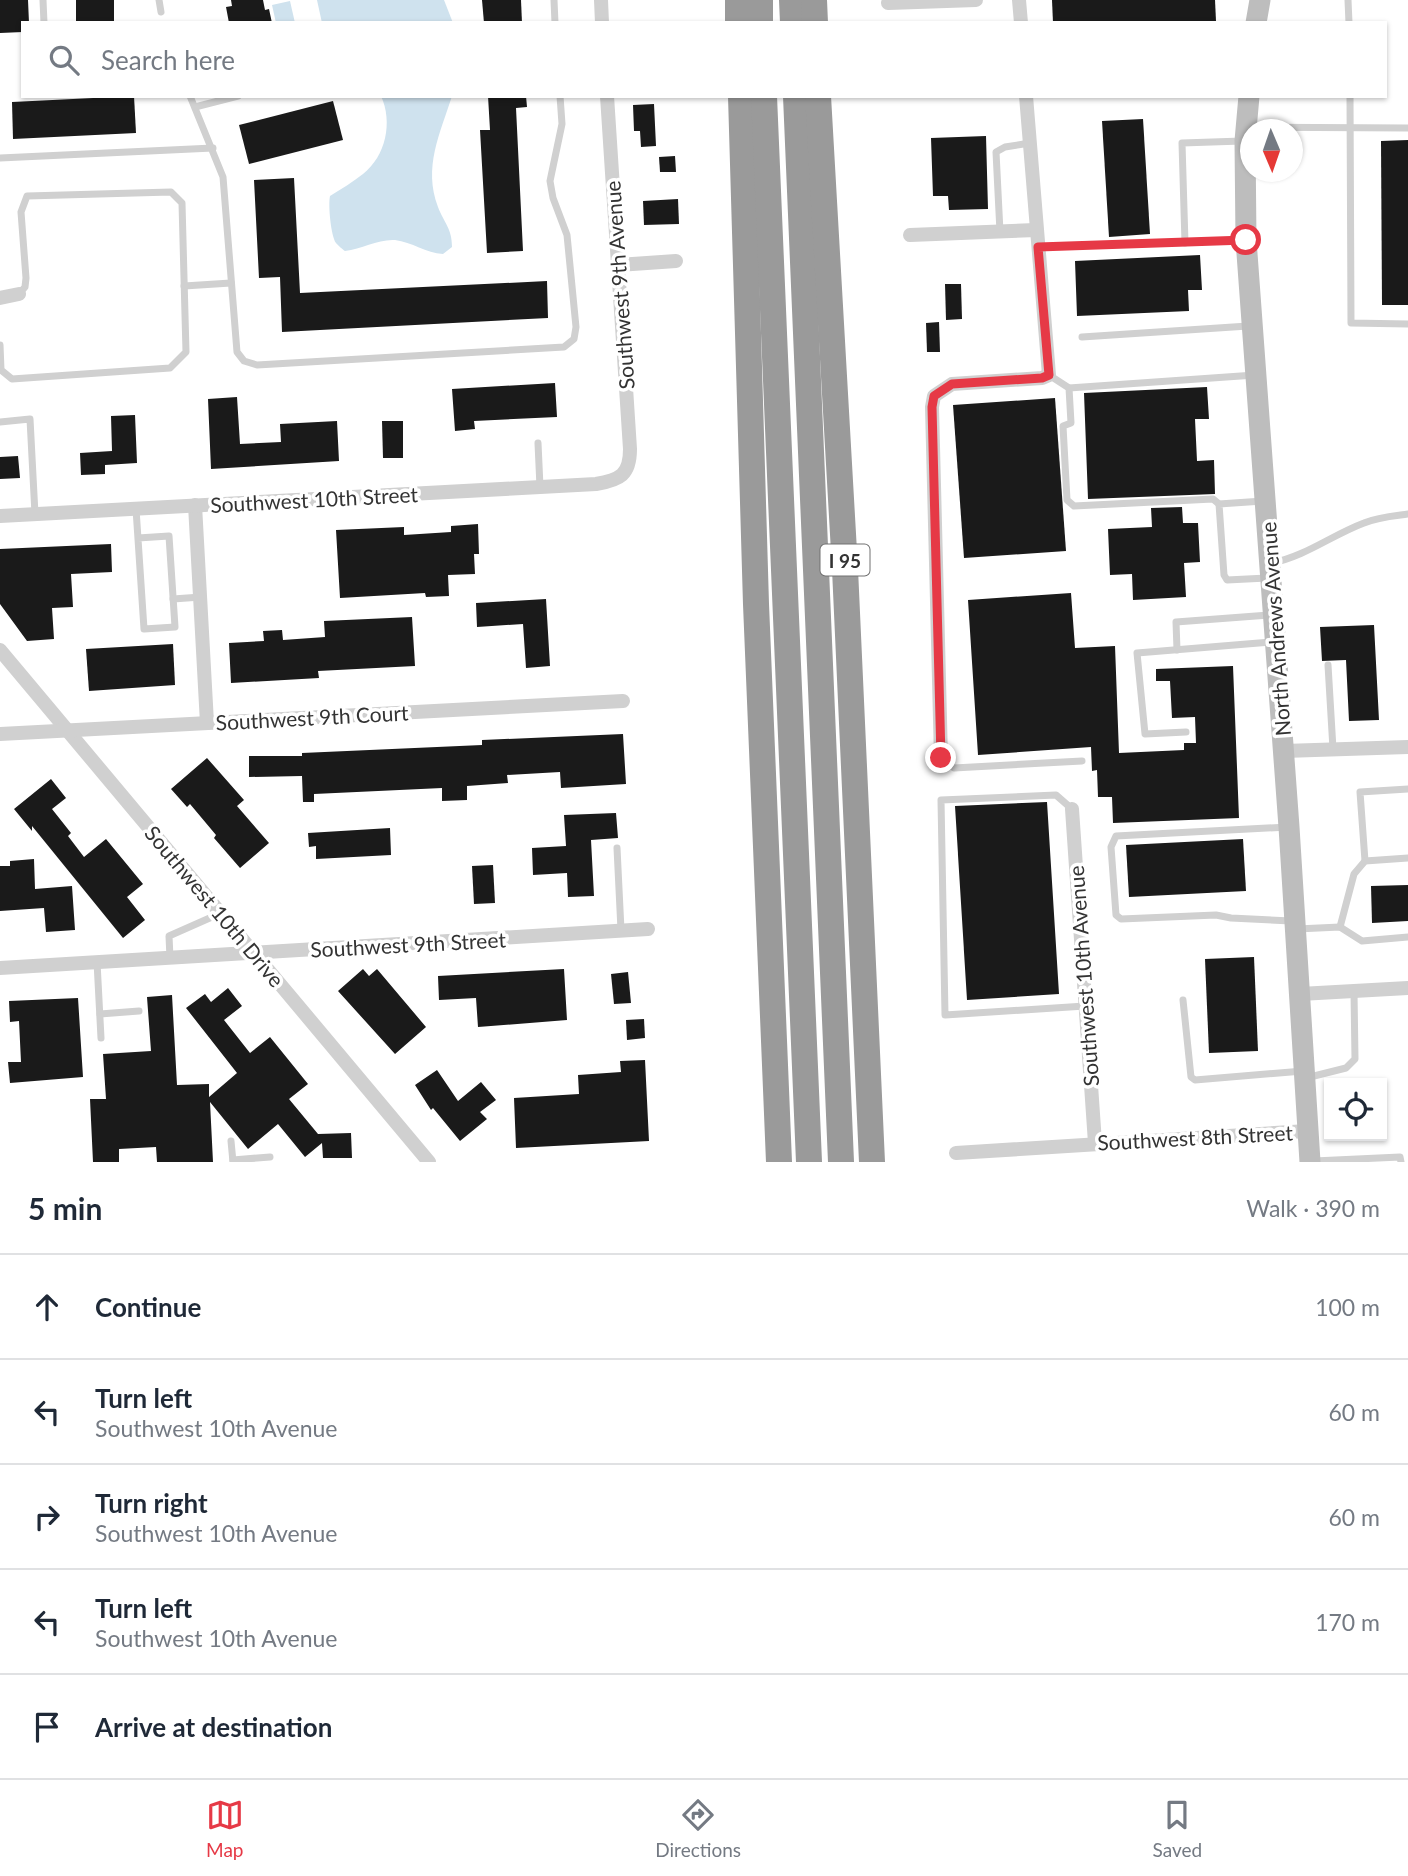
<!DOCTYPE html>
<meta charset="utf-8">
<style>
body{margin:0;font-family:Lato,sans-serif;background:#f6f6f7;color:#1f2937}
.controls{position:absolute;right:21px;bottom:21px;display:grid;overflow:hidden;border-radius:0px;box-shadow:0 2px 5px #0004}
.controls button{width:63px;height:63px;display:grid;place-items:center;padding:0;border:0;border-bottom:2px solid #e0e1e3;background:#fff;color:#1f2937;font:35px sans-serif}
.compass{position:absolute;left:1240px;top:119px;width:63px;height:63px;border-radius:50%;background:#fff;box-shadow:0 2px 5px #0004;rotate:178deg}
.stop{position:absolute;width:21px;height:21px;margin:-16px;border:5px solid #e63946;border-radius:50%;background:#fff}
.stop.end{background:#e63946;border-color:#fff;box-shadow:0 2px 7px #0008}
.list{margin:0;padding:0;list-style:none}
h2{display:flex;justify-content:space-between;align-items:center;height:91px;margin:0;padding:0 28px;font-size:30px}
h2 small{font-size:23px;font-weight:400;color:#747a83}
.list li{display:grid;grid-template-columns:46px 1fr auto;gap:21px;align-items:center;box-sizing:border-box;height:105px;padding:0 28px;border-top:2px solid #e0e1e3}
.list b{display:block;font-size:26px;white-space:nowrap}
.list p{margin:0;font-size:23px;white-space:nowrap;color:#747a83}
.list em{font-size:23px;font-style:normal;color:#747a83}
.icon{flex:none;width:38px;height:38px;fill:none;stroke:currentColor;stroke-width:2;stroke-linecap:round;stroke-linejoin:round}
.map{position:relative;flex:none;width:1408px;height:1162px;overflow:hidden}
.search{position:absolute;background:#fff;box-shadow:0 2px 5px #0004;left:21px;right:21px;top:21px;height:77px;display:flex;align-items:center;gap:18px;box-sizing:border-box;padding:0 24px;border-radius:0px;color:#747a83;font-size:26px}
.sheet{height:616px;background:#fff}
nav{display:flex;justify-content:space-around;align-items:center;box-sizing:border-box;height:98px;border-top:2px solid #e0e1e3;background:#fff;font-size:19px;color:#747a83}
nav a{display:grid;justify-items:center;gap:4px}
nav .on{color:#e63946}
.map>svg:first-child{display:block}
</style>
<div class="map">
<svg width="1408" height="1162" viewBox="0 0 1408 1162">
<rect width="100%" height="100%" fill="#fff"/>
<g fill="#cfe2ee">
<polygon points="317,0 444,0 453,23 322,23"/>
<polygon points="290,1 295,23 276,23 272,5"/>
<path d="M381 96H452C440 134 423 167 438 207 444 223 452 228 452 247L443 254C426 253 412 242 395 240 378 239 362 249 345 251 343 250 338 245 336 243 331 236 328 205 330 196 341 189 353 182 363 174 386 156 393 122 381 96Z"/>
</g>
<g fill="#1a1a1a">
<polygon points="0,0 28,0 29,23 23,23 23,32 0,33"/>
<rect x="76" y="0" width="38" height="23"/>
<polygon points="231,0 263,0 265,10 269,9 272,23 229,23 226,7 232,6"/>
<polygon points="482,0 521,0 522,23 484,23"/>
<polygon points="1052,0 1215,0 1216,21 1053,23"/>
<polygon points="134,96 136,133 13,139 12,102"/>
<polygon points="488,96 526,96 527,107 516,108 523,251 487,253 480,130 490,130"/>
<polygon points="333,101 343,140 249,164 239,125"/>
<polygon points="654,104 656,146 641,147 640,131 634,131 633,105"/>
<polygon points="1143,119 1150,234 1109,237 1102,121"/>
<polygon points="986,136 988,209 949,210 948,196 933,196 931,138"/>
<polygon points="1408,140 1408,305 1382,305 1381,141"/>
<polygon points="675,156 676,172 660,172 659,157"/>
<polygon points="294,178 300,293 547,281 548,318 282,332 280,277 259,278 254,180"/>
<polygon points="678,199 679,224 644,225 643,201"/>
<polygon points="1200,255 1202,290 1188,290 1189,311 1077,316 1075,261"/>
<polygon points="945,284 961,284 962,319 946,320"/>
<polygon points="939,322 940,352 927,352 926,323"/>
<polygon points="555,383 557,417 474,421 475,429 455,431 452,389"/>
<polygon points="1207,387 1209,419 1195,419 1197,461 1214,460 1215,494 1088,499 1084,393"/>
<polygon points="237,397 240,444 281,442 280,424 337,421 339,461 211,469 208,399"/>
<polygon points="1055,398 1066,551 964,558 953,405"/>
<polygon points="135,415 137,463 105,465 105,474 81,475 80,453 112,451 111,416"/>
<polygon points="382,421 403,421 403,458 383,458"/>
<polygon points="18,456 20,478 0,479 0,457"/>
<polygon points="1182,507 1183,523 1198,523 1200,562 1184,563 1186,597 1133,600 1132,574 1110,575 1108,529 1152,527 1151,508"/>
<polygon points="478,524 479,554 474,554 475,574 448,575 449,596 426,597 425,593 340,598 336,530 404,527 404,535 451,532 451,526"/>
<polygon points="111,544 112,572 71,574 73,607 52,608 54,639 27,641 0,604 0,549"/>
<polygon points="1071,593 1075,648 1115,646 1119,753 1184,750 1184,743 1196,743 1195,717 1172,718 1170,681 1156,681 1156,669 1233,666 1239,818 1113,823 1112,797 1098,797 1097,770 1092,771 1091,747 978,755 968,600"/>
<polygon points="546,599 550,666 526,668 523,624 477,627 476,603"/>
<polygon points="412,617 415,666 318,671 319,678 231,683 229,643 264,641 263,631 282,630 283,640 325,637 324,621"/>
<polygon points="1374,625 1379,720 1349,721 1346,660 1322,661 1320,627"/>
<polygon points="173,644 175,685 89,691 86,649"/>
<polygon points="623,734 626,784 561,788 560,772 507,775 508,783 467,786 467,800 442,801 442,788 314,794 314,802 303,802 302,776 249,777 249,756 302,756 302,753 482,745 482,740"/>
<polygon points="207,758 244,800 237,806 269,843 240,868 214,838 216,835 190,804 187,807 171,789"/>
<polygon points="51,779 66,798 52,809 71,833 68,836 84,857 106,839 143,884 127,897 145,920 123,938 32,826 32,831 14,809"/>
<polygon points="1047,802 1059,994 967,1000 955,806"/>
<polygon points="616,813 618,838 591,840 594,896 568,897 567,873 533,875 532,848 566,846 564,815"/>
<polygon points="390,828 391,855 316,859 316,846 309,847 308,833"/>
<polygon points="1243,839 1246,891 1129,897 1126,845"/>
<polygon points="34,859 35,889 72,886 75,930 46,932 44,908 0,911 0,866 10,866 10,861"/>
<polygon points="493,865 495,903 474,904 472,866"/>
<polygon points="1408,885 1408,921 1372,923 1371,886"/>
<polygon points="1254,957 1258,1051 1209,1053 1205,959"/>
<polygon points="363,969 369,976 377,969 426,1027 395,1054 338,991"/>
<polygon points="564,969 567,1020 478,1027 476,998 439,1000 438,976"/>
<polygon points="628,972 631,1003 614,1004 611,974"/>
<polygon points="228,988 242,1006 224,1020 250,1053 270,1037 308,1084 289,1099 318,1134 351,1133 352,1158 323,1158 322,1143 305,1157 278,1124 248,1149 210,1102 213,1162 157,1162 156,1147 119,1149 119,1162 93,1162 90,1099 106,1099 103,1054 151,1051 147,997 172,995 177,1085 209,1084 209,1097 237,1073 186,1008 205,994 211,1002"/>
<polygon points="78,998 83,1077 10,1083 8,1062 21,1062 19,1021 10,1022 9,1001"/>
<polygon points="644,1019 645,1038 627,1040 626,1020"/>
<polygon points="645,1060 649,1141 516,1148 514,1098 579,1094 578,1075 621,1072 620,1061"/>
<polygon points="437,1070 458,1101 481,1082 496,1100 480,1112 487,1119 460,1141 433,1108 431,1110 415,1085"/>
</g>
<g fill="none" stroke-linecap="round" stroke-linejoin="round">
<g stroke="#d0d0d0" stroke-width="7">
<polyline points="43,0 44,23"/>
<polyline points="159,0 161,12"/>
<polyline points="554,0 555,23"/>
<polyline points="1348,0 1349,23"/>
<polyline points="190,96 223,177 237,352 244,361 257,365 564,347 574,339 576,327 567,235 553,198 550,181 562,124 560,96"/>
<polyline points="1350,96 1351,323 1408,324"/>
<polyline points="195,107 238,96"/>
<polyline points="1247,127 1408,128"/>
<polyline points="0,158 213,148"/>
<polyline points="1000,232 996,152 1005,147 1030,143"/>
<polyline points="1185,243 1182,143 1242,141"/>
<polyline points="1038,247 1242,240"/>
<polyline points="184,286 231,283"/>
<polyline points="1082,337 1248,326"/>
<polyline points="0,345 1,370 12,379 170,368 186,352 182,203 171,192 27,196 21,212 26,278 25,287 19,294"/>
<polyline points="1049,375 1069,388 1071,423 1063,426 1067,500 1074,506 1213,499 1219,504"/>
<polyline points="1069,388 1255,375"/>
<polyline points="0,422 30,419 35,514"/>
<polyline points="538,443 540,487"/>
<polyline points="1263,501 1219,504 1224,575 1227,580 1267,578"/>
<polyline points="136,509 144,629 175,627 169,536 138,538"/>
<path d="M1272 563C1306 556 1332 535 1364 523 1378 517 1393 516 1408 514"/>
<polyline points="173,599 201,597"/>
<polyline points="1177,650 1176,622 1269,615"/>
<polyline points="1328,665 1333,749"/>
<polyline points="1186,732 1145,734 1137,653 1271,642"/>
<polyline points="941,758 954,768 1082,761"/>
<polyline points="1072,809 1056,795 941,800 945,1015 1085,1006"/>
<polyline points="1288,827 1116,836 1111,847 1116,915 1121,919 1216,915 1231,918 1291,921"/>
<polyline points="617,848 621,930"/>
<polyline points="1365,861 1360,792 1408,789"/>
<polyline points="1340,927 1354,874 1365,861 1408,858"/>
<polyline points="1297,929 1340,927 1362,941 1408,937"/>
<polyline points="170,958 169,936 221,913"/>
<polyline points="97,962 101,1038"/>
<polyline points="1183,1000 1191,1077 1195,1080 1303,1071"/>
<polyline points="100,1014 139,1011"/>
<polyline points="1306,1078 1346,1068 1355,1059 1354,992"/>
<polyline points="231,1141 233,1162"/>
<polyline points="233,1160 270,1157"/>
<polyline points="1314,1161 1400,1157 1401,1162"/>
</g>
<g stroke="#d0d0d0" stroke-width="14">
<polyline points="601,0 602,23"/>
<polyline points="1019,0 1021,23"/>
<polyline points="888,3 976,0"/>
<polyline points="910,235 1036,230"/>
<polyline points="618,265 676,261"/>
<polyline points="0,298 19,294"/>
<polyline points="195,505 207,723"/>
<path d="M0 516 596 484C620 480 630 475 630 449L607 96"/>
<polyline points="0,650 429,1162"/>
<polyline points="0,734 623,701"/>
<polyline points="1284,751 1408,747"/>
<polyline points="941,758 932,407 934,396 952,384 1042,378 1049,375 1026,96"/>
<polyline points="1072,809 1095,1143"/>
<polyline points="0,968 648,929"/>
<polyline points="1300,994 1408,988"/>
<polyline points="956,1153 1307,1131"/>
</g>
<g stroke="#bdbdbd" stroke-width="21">
<polyline points="1256,23 1260,0"/>
<polyline points="1249,96 1245,141 1246,240 1289,827 1310,1162"/>
</g>
<g stroke="#9a9a9a" stroke-width="26">
<polyline points="738,0 738,23"/>
<polyline points="760,0 760,23"/>
<polyline points="792,0 793,23"/>
<polyline points="814,0 815,23"/>
<polyline points="741,96 756,604 779,1162"/>
<polyline points="764,96 809,1162"/>
<polyline points="796,96 841,1162"/>
<polyline points="818,96 845,569 872,1162"/>
</g>
</g>
<g fill="none" stroke-linecap="round" stroke-linejoin="round">
<polyline stroke="#e63946" stroke-width="9" points="941,758 932,407 934,396 952,384 1042,378 1049,375 1038,247 1246,240"/>
</g>
<g text-anchor="middle" dominant-baseline="central" stroke-width="7" stroke-linejoin="round" paint-order="stroke">
<rect fill="#fff" stroke="#707070" stroke-width="2" x="820.5" y="544.5" width="49" height="31" rx="5"/>
<g font-size="19" font-weight="bold" fill="#333">
<text x="845" y="560">I 95</text>
</g>
<g font-size="21" fill="#333" stroke="#fff">
<text transform="translate(619 285) rotate(-94)">Southwest 9th Avenue</text>
<text transform="translate(314 499) rotate(-3)">Southwest 10th Street</text>
<text transform="translate(1275 629) rotate(-94)">North Andrews Avenue</text>
<text transform="translate(312 717) rotate(-3)">Southwest 9th Court</text>
<text transform="translate(215 906) rotate(50)">Southwest 10th Drive</text>
<text transform="translate(408 944) rotate(-3)">Southwest 9th Street</text>
<text transform="translate(1083 976) rotate(-94)">Southwest 10th Avenue</text>
<text transform="translate(1195 1137) rotate(-3)">Southwest 8th Street</text>
</g>
</g>
</svg>
<div class="controls">
<button><svg class="icon" aria-label="locate" viewBox="0 0 24 24"><circle cx="12" cy="12" r="6"/><path d="M12 2v4M12 18v4M2 12h4M18 12h4"/></svg></button>
</div>
<svg class="compass" viewBox="-18 -18 36 36"><path d="M0-13l5 13h-10z" fill="#e53935"/><path d="M0 13l5-13h-10z" fill="#747a83"/></svg>
<div class="stop" style="left:1246px;top:240px"></div>
<div class="stop end" style="left:941px;top:758px"></div>
<div class="search"><svg class="icon" aria-label="search" viewBox="0 0 24 24"><circle cx="10" cy="10" r="6"/><path d="M15 15l6 6"/></svg>Search here</div>
</div>
<section class="sheet">
<h2>5 min<small>Walk · 390 m</small></h2>
<ul class="list">
<li><svg class="icon" aria-label="ahead" viewBox="0 0 24 24"><path d="M12 20V5M6 11l6-6 6 6"/></svg><div><b>Continue</b></div><em>100 m</em></li>
<li><svg class="icon" aria-label="left" viewBox="0 0 24 24"><path d="M17 20v-9H6M10 6l-5 5 5 5"/></svg><div><b>Turn left</b><p>Southwest 10th Avenue</p></div><em>60 m</em></li>
<li><svg class="icon" aria-label="right" viewBox="0 0 24 24"><path d="M7 20v-9h11M14 6l5 5-5 5"/></svg><div><b>Turn right</b><p>Southwest 10th Avenue</p></div><em>60 m</em></li>
<li><svg class="icon" aria-label="left" viewBox="0 0 24 24"><path d="M17 20v-9H6M10 6l-5 5 5 5"/></svg><div><b>Turn left</b><p>Southwest 10th Avenue</p></div><em>170 m</em></li>
<li><svg class="icon" aria-label="arrive" viewBox="0 0 24 24"><path d="M6 21V4h12l-3 4 3 4H6"/></svg><div><b>Arrive at destination</b></div></li>
</ul>
</section>
<nav>
<a class="on"><svg class="icon" aria-label="map" viewBox="0 0 24 24"><path d="M3 6l6-2 6 2 6-2v14l-6 2-6-2-6 2zM9 4v14M15 6v14"/></svg>Map</a>
<a><svg class="icon" aria-label="directions" viewBox="0 0 24 24"><path d="M12 3l9 9-9 9-9-9zM9 14v-3h6M13 9l2 2-2 2"/></svg>Directions</a>
<a><svg class="icon" aria-label="saved" viewBox="0 0 24 24"><path d="M7 4h10v16l-5-4-5 4z"/></svg>Saved</a>
</nav>
